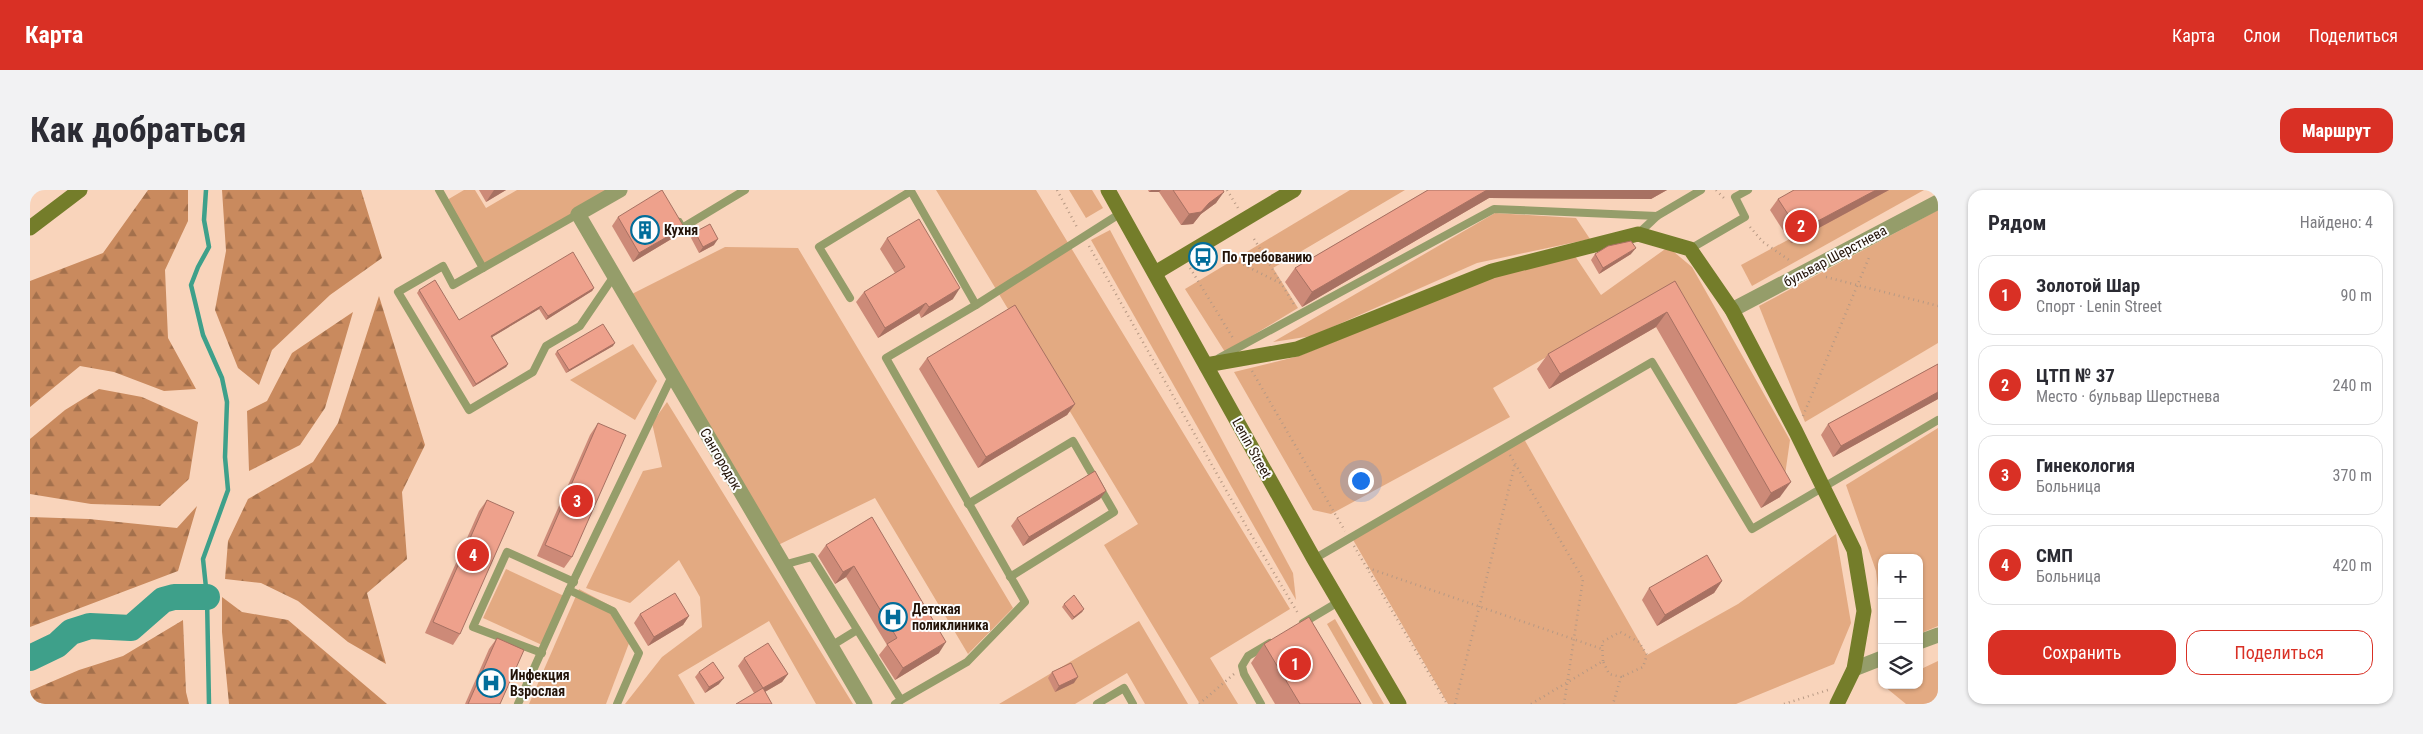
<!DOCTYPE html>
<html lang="ru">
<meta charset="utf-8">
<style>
body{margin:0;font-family:"Roboto Condensed",sans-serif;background:#f2f2f3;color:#2b2b33}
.controls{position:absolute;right:15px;bottom:15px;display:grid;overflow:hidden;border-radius:10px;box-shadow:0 1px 4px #0004}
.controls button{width:45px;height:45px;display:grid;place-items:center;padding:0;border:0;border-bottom:1px solid #e1e1e2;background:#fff;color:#2b2b33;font:25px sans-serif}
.you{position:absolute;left:1330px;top:290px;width:18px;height:18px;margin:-12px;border:4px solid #fff;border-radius:50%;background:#1a73e8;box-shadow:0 0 0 8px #1a73e833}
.badge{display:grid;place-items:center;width:32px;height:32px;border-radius:50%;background:#d93025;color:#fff;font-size:16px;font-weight:700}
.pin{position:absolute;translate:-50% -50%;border:2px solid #fff;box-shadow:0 1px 5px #0006}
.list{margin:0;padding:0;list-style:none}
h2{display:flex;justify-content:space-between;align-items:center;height:65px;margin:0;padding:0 20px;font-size:21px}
h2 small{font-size:16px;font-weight:400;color:#7c7c81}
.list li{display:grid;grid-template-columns:32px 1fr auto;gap:15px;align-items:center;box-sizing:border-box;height:80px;margin:0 10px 10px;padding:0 10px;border:1px solid #e1e1e2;border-radius:15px}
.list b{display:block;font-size:19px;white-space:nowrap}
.list p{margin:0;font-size:16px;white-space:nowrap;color:#7c7c81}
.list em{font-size:16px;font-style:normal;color:#7c7c81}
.actions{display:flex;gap:10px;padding:15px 20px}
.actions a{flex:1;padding:11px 0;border:1px solid #d93025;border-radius:15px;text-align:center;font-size:18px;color:#d93025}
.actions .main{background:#d93025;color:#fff}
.icon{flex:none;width:28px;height:28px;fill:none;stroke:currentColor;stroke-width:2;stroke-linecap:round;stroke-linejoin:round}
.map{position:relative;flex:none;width:1908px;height:514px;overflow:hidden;border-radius:15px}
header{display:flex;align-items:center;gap:30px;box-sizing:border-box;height:70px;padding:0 25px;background:#d93025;color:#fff}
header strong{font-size:24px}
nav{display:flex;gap:28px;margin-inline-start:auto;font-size:18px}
.intro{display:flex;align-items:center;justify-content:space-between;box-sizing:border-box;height:120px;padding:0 30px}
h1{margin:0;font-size:35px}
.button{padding:12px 22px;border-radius:15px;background:#d93025;color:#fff;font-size:18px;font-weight:700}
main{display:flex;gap:30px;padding:0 30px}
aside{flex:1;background:#fff;border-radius:15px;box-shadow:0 1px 4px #0004}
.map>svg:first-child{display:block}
</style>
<header>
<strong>Карта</strong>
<nav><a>Карта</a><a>Слои</a><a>Поделиться</a></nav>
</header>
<div class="intro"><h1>Как добраться</h1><a class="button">Маршрут</a></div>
<main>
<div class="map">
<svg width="1908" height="514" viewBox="0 0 1908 514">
<defs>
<pattern id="forest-firs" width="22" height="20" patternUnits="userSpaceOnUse" patternTransform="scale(1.25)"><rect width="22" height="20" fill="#c98a5e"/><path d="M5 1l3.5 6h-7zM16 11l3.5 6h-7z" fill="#a3704c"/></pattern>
</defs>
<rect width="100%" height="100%" fill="#f9d4bb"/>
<g fill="#e3aa82">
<polygon points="434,0 445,0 456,18 487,0 584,0 453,75 417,10"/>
<polygon points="906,0 1006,0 1260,419 1180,468 1208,514 1170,514 1074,355 1108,334"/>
<polygon points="1039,0 1062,0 1073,18 1056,28"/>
<polygon points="1320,0 1375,0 1243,78 1268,118 1195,162 1155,99"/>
<polygon points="1851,0 1894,0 1722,96 1711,75"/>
<polygon points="1908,20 1908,153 1775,232 1729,116"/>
<polygon points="1465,23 1546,28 1560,49 1447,73 1282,146 1243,152"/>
<polygon points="1080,40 1263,383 1266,410 1061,50"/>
<polygon points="695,57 768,58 983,418 938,464 845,308 744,357 596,107"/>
<polygon points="1638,57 1662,77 1760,250 1753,299 1634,99 1463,198 1480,227 1301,324 1283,320 1204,182 1269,166 1461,87 1545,66 1571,105"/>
<polygon points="603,154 627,191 605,230 540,190"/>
<polygon points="637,212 823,514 786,514 739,431 648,485 665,514 595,514 632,467 672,437 670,407 649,370 600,413 556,398 613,281 632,277 622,233"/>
<polygon points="1908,238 1908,436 1889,444 1889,368 1852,368 1852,432 1846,381 1816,295"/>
<polygon points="1494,249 1617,465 1708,414 1806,344 1821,433 1804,474 1706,514 1418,514 1322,348"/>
<polygon points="476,379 534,406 512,455 453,428"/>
<polygon points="549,399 581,416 601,448 576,514 499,514"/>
<polygon points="1305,429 1354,514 1343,514 1297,434"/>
<polygon points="1109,431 1158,514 1115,514 1097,483 1045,514 969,514"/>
<polygon points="1908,471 1908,514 1876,514 1854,496 1889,495 1889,480"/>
</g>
<g fill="url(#forest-firs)">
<polygon points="118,0 158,0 158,31 135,80 138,148 166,199 134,201 84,182 50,176 0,217 0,91 73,63"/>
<polygon points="192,0 331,0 352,68 300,105 242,160 229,195 208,178 185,120 196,61"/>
<polygon points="349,106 395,255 372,302 377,369 337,403 356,474 318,452 268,411 231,393 195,389 198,351 218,309 283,272 308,233"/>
<polygon points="323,122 295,218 270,255 219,281 217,221 237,211 262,163"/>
<polygon points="69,199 112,207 168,232 159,289 130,316 61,314 0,304 0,249 35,220"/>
<polygon points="167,316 148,381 0,437 0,327 59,329 147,338"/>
<polygon points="192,407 212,422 258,430 357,514 199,514 192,442"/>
<polygon points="153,430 156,502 159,514 0,514 0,501 49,480 93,466"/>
</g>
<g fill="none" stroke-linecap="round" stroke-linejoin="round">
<polyline stroke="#3ea08a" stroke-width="4.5" points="176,0 174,30 179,57 168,77 161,95 173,145 192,188 197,212 195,267 198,300 173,369 177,407 179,514"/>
<polyline stroke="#3ea08a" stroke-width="26" points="0,468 27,455 41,442 60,436 101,438 133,410 144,407 177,407"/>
<g stroke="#b79984" stroke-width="2.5" stroke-dasharray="1 4" stroke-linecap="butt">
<polyline points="1027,0 1048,39"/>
<polyline points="1197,0 1208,18"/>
<polyline points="1686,0 1695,9"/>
<polyline points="1720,37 1733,52 1762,72"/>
<polyline points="1224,49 1265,116"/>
<polyline points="1059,56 1219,341 1269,425"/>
<polyline points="1200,68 1250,93"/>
<polyline points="1160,78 1203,148"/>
<polyline points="1796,87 1908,116"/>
<polyline points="1222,181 1315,341"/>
<polyline points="1773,226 1840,65"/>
<polyline points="1480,265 1553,389 1534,514"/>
<polyline points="1324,356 1417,514"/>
<polyline points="1338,378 1572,459"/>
<polyline points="1573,471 1572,452 1590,442 1609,452 1617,465 1613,477 1591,487"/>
<polyline points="1169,514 1204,484"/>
<polyline points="1425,514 1485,274"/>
<polyline points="1501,514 1573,471 1579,484 1591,487 1583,514"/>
<polyline points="1754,514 1798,500"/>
</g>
<g stroke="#959d6a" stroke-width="8">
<polyline points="409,0 453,78"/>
<polyline points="548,24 423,95 413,76 368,102 439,220 503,182 516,156 550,136 584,86"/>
<polyline points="649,32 652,38 715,0"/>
<polyline points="1608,44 1627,26"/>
<polyline points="1660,59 1715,27 1705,7 1718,0"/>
<polyline points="820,108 789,57 881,1 946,115"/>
<polyline points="1189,168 1464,19 1627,26 1671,0"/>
<polyline points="938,314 1043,251 1084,322 980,387"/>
<polyline points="1284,369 1622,172 1722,339 1908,230"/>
<polyline points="753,375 782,367 871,510 865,514"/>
<polyline points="539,400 583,421 609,463 587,514"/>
<polyline points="1273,433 1310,411"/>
<polyline points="801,456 827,440"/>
<polyline points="512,463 443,437 477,362 544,392"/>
<polyline points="871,510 937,472 995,412 856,168 946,115 1091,23"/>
<polyline points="488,514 539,400 642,186"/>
<polyline points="1067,514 1094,498 1103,514"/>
<polyline points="1231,514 1214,484 1212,476 1218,466 1240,453"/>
</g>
<g stroke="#959d6a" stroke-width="15">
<polyline points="590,0 548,24 835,514"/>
<polyline points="1702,120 1908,12"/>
<polyline points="1889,452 1908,445"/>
<polyline points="1824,479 1852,468"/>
</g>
<g stroke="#747d2a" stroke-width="15">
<polyline points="1078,0 1284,369 1369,514"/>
<polyline points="0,38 50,0"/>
<polyline points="1125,83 1264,0"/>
<polyline points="1176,175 1267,159 1462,81 1608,44 1660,59 1702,120 1766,242 1824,360 1834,421 1824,479 1807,514"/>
</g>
</g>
<g fill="#cd8a78">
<polygon points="449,0 476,0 456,12"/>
<polygon points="1118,0 1193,0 1186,13 1171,24 1163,34 1151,35 1129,2 1119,2"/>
<polygon points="1398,0 1637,0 1621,9 1459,8 1272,117 1255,92 1265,78"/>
<polygon points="1859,0 1761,53 1740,20 1748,9"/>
<polygon points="588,27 654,37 648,45 603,72 582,36"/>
<polygon points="665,42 684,55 669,63 661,48"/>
<polygon points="857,48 923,109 891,128 889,123 848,148 826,112 834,102 865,83 850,59"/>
<polygon points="1565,64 1601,64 1569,84 1561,70"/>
<polygon points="1645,91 1750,307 1731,318 1626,137 1519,199 1507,179 1518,164"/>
<polygon points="564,98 562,101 516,130 509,119 462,147 478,174 476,177 443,197 387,103 389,100 429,130"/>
<polygon points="583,156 536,183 525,164 527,161"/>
<polygon points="897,168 1045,214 1037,225 948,278 889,179"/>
<polygon points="1908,174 1908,209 1803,267 1791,245 1798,234"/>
<polygon points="568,233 542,367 534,378 507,366 560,245"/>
<polygon points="1070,309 993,356 981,336 987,328"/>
<polygon points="457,310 430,444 423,455 395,443 449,321"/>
<polygon points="842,327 909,463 865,490 849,465 857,455 816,387 805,394 788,366 796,355"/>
<polygon points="1692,391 1684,403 1627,436 1612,410 1619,398"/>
<polygon points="1034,414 1054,419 1052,422 1042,430 1032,417"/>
<polygon points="610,424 659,426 653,435 618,456 604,433"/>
<polygon points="467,448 470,514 435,514 459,459"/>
<polygon points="1234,454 1331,514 1245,514 1221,473"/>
<polygon points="714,468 758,484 752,492 735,502 724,503 708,476"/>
<polygon points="669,482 689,494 675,503 665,487"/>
<polygon points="1022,482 1044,493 1025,502 1018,488"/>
</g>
<g fill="#a77162">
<polygon points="464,0 476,0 456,12"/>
<polygon points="1121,0 1131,0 1129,2 1119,2"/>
<polygon points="1457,0 1637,0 1621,9 1459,8 1272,117 1282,102"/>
<polygon points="1846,0 1859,0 1761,53 1769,41"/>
<polygon points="1194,2 1186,13 1171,24 1163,34 1151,35 1159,24 1179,13"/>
<polygon points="654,37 648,45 603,72 609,63"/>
<polygon points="688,49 684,55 669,63 673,57"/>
<polygon points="1606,58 1601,64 1569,84 1573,78"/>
<polygon points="564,98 562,101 516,130 518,126"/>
<polygon points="930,98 923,109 891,128 899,117"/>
<polygon points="896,113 889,123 848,148 855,138"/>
<polygon points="511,116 509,119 459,149 461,146"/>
<polygon points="1637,122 1626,137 1519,199 1530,184"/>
<polygon points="585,153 583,156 536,183 539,180"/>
<polygon points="478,174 476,177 443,197 446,194"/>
<polygon points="1908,202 1908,209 1803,267 1811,256"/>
<polygon points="1045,214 1037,225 948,278 956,267"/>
<polygon points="1761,292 1750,307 1731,318 1741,303"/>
<polygon points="1076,301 1070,309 993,356 999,347"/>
<polygon points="824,376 816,387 805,394 813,382"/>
<polygon points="1692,391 1684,403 1627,436 1635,425"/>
<polygon points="1054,419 1052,422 1042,430 1044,427"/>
<polygon points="659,426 653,435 618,456 624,447"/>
<polygon points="916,452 909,463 865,490 873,478"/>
<polygon points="758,484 752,492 726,507 733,498"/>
<polygon points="1048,487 1044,493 1025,502 1029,496"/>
<polygon points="694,488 689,494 675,503 679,497"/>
</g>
<g fill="#eea18c" stroke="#a77162">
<polygon points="632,0 654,37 609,63 588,27"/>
<polygon points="1143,0 1193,0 1194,2 1179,13 1171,22 1159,24"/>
<polygon points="1398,0 1457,0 1282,102 1265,78"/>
<polygon points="1764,0 1846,0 1769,41 1748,9"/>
<polygon points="889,29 930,98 899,117 896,113 855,138 834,102 875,77 857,48"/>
<polygon points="680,34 688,49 673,57 665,42"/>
<polygon points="1601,51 1606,58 1573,78 1565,64 1578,56"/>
<polygon points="543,62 564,98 518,126 511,116 461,146 478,174 446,194 389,100 405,90 429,130"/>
<polygon points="1645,91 1761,292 1741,303 1637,122 1530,184 1518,164"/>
<polygon points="985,115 1045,214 956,267 897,168"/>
<polygon points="573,134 585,153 539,180 527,161"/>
<polygon points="1908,174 1908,202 1811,256 1798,234"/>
<polygon points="568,233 596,245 542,367 515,355"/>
<polygon points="1065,281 1076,301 999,347 987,328"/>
<polygon points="457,310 484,322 430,444 403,432"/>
<polygon points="842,327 916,452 873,478 857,454 867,448 824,376 813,382 796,355"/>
<polygon points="1677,365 1692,391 1635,425 1619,398"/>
<polygon points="645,403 659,426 624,447 610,424"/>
<polygon points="1044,405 1054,419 1044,427 1034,414"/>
<polygon points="1279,427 1331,514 1270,514 1234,454"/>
<polygon points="467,448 494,460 470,514 438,514"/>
<polygon points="738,453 758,484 733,498 714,468"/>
<polygon points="683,472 694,488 679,497 669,482"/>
<polygon points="1041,473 1048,487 1029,496 1022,482"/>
<polygon points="733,498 742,514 706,514"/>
</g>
<defs>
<symbol id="building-ring" viewBox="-11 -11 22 22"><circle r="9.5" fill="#fdfdfd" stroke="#016d9a" stroke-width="1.5"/><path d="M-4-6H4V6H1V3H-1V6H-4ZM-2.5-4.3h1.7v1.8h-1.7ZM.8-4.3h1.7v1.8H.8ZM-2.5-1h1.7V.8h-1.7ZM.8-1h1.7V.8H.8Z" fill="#016d9a"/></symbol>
<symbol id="bus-ring" viewBox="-11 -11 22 22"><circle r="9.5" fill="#fdfdfd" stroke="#016d9a" stroke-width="1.5"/><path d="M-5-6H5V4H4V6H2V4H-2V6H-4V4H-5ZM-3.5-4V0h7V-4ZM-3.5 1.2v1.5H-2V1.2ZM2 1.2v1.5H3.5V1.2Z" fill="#016d9a"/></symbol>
<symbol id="hospital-ring" viewBox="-11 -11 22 22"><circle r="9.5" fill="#fdfdfd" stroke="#016d9a" stroke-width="1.5"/><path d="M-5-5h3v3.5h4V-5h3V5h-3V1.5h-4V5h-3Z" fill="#016d9a"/></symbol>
</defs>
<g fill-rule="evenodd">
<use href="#building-ring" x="599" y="24" width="32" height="32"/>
<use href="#bus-ring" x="1157" y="51" width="32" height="32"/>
<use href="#hospital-ring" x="847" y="411" width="32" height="32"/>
<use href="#hospital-ring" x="445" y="477" width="32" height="32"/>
</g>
<g text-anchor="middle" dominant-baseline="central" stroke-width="4" stroke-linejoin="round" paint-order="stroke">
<g font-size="14" font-weight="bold" fill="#231308" stroke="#fdfdfd" text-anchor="start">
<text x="634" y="40">Кухня</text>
<text x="1192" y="67">По требованию</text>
<text x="882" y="419">Детская<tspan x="882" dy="16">поликлиника</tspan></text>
<text x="480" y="485">Инфекция<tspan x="480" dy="16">Взрослая</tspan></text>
</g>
<g font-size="14" fill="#231308" stroke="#fdfdfd">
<text transform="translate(1805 66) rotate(-28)">бульвар Шерстнева</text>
<text transform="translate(1222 258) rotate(61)">Lenin Street</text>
<text transform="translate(691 269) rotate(60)">Сангородок</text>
</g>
</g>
</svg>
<div class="controls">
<button>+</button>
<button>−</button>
<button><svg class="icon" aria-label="layers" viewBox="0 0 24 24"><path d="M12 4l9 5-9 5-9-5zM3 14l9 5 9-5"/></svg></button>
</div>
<div class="you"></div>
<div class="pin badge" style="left:1265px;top:474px">1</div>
<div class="pin badge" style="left:1771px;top:36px">2</div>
<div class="pin badge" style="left:547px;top:311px">3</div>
<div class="pin badge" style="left:443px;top:365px">4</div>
</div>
<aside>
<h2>Рядом<small>Найдено: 4</small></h2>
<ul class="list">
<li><span class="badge">1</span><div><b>Золотой Шар</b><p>Спорт · Lenin Street</p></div><em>90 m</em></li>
<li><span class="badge">2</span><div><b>ЦТП № 37</b><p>Место · бульвар Шерстнева</p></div><em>240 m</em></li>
<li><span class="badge">3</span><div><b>Гинекология</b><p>Больница</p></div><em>370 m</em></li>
<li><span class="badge">4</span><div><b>СМП</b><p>Больница</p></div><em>420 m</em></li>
</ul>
<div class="actions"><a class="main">Сохранить</a><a>Поделиться</a></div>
</aside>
</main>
